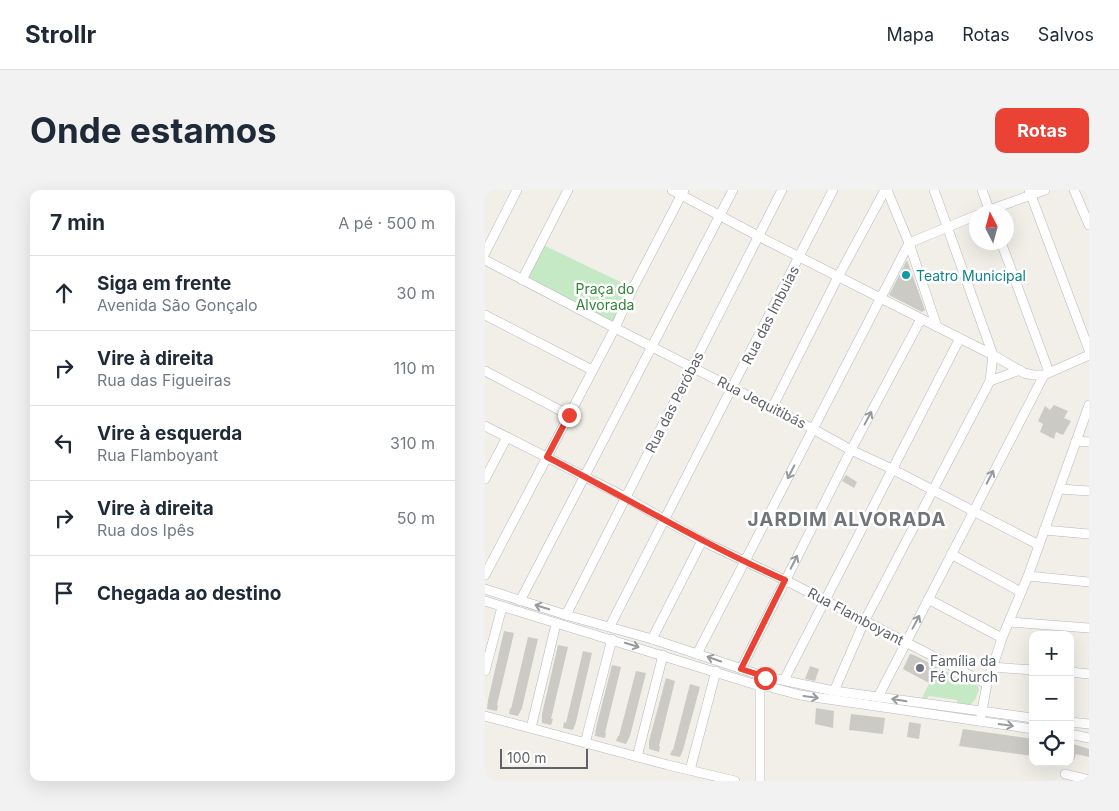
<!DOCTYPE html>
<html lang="pt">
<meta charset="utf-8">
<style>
body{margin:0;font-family:Inter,sans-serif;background:#f2f2f3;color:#1f2937}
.controls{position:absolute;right:15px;bottom:15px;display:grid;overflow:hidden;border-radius:10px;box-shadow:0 5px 20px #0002}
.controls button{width:45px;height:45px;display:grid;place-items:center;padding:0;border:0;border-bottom:1px solid #e0e1e3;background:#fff;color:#1f2937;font:25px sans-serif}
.compass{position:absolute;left:484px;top:15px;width:45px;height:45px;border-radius:50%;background:#fff;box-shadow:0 5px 20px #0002;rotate:354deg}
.scale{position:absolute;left:15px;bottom:12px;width:88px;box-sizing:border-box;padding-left:5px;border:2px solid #5f6368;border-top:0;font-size:14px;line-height:18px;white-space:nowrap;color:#5f6368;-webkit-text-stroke:4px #fff;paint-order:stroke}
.stop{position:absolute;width:15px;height:15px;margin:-11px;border:4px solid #ea4335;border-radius:50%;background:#fff}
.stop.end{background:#ea4335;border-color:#fff;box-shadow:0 1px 5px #0008}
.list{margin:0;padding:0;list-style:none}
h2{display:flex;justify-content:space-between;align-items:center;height:65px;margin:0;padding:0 20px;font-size:21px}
h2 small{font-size:16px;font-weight:400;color:#747a83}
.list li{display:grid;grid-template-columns:32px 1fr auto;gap:15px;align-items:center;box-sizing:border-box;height:75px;padding:0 20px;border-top:1px solid #e0e1e3}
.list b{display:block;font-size:19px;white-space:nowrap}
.list p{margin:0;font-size:16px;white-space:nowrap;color:#747a83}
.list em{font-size:16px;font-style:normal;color:#747a83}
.icon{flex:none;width:28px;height:28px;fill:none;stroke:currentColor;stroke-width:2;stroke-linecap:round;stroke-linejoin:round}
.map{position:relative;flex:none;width:604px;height:591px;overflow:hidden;border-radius:10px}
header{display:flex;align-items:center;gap:30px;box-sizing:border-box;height:70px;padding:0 25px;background:#fff;border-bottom:1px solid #e0e1e3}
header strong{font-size:24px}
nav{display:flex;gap:28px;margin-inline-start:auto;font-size:18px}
.intro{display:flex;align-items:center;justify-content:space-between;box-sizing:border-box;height:120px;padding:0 30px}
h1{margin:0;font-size:35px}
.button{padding:12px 22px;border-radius:10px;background:#ea4335;color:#fff;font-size:18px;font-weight:700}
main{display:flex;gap:30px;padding:0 30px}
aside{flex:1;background:#fff;border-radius:10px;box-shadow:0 5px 20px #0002}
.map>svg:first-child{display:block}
</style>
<header>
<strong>Strollr</strong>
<nav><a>Mapa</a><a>Rotas</a><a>Salvos</a></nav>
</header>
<div class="intro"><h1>Onde estamos</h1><a class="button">Rotas</a></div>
<main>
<aside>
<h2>7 min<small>A pé · 500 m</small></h2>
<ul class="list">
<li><svg class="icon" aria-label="ahead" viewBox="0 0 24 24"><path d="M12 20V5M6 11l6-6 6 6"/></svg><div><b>Siga em frente</b><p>Avenida São Gonçalo</p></div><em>30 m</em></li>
<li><svg class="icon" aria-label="right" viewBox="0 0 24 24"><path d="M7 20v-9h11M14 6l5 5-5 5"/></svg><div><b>Vire à direita</b><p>Rua das Figueiras</p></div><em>110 m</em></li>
<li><svg class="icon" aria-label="left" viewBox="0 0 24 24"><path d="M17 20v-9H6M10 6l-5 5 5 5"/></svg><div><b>Vire à esquerda</b><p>Rua Flamboyant</p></div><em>310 m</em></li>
<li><svg class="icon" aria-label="right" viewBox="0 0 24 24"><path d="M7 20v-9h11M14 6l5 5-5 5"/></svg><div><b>Vire à direita</b><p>Rua dos Ipês</p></div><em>50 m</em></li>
<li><svg class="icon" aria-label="arrive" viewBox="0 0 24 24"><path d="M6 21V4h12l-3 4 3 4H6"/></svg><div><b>Chegada ao destino</b></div></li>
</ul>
</aside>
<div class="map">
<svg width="604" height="591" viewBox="0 0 604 591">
<rect width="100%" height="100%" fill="#f1efe8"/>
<g fill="#c5e8c5">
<polygon points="58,55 146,97 128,133 43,90"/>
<polygon points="453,475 458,477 458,480 476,488 479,485 491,493 494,499 490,510 484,516 472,514 472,510 444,506 441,509 437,508"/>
</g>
<g fill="#cccac5">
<polygon points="422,70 440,120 437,122 404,105"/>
<polygon points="569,215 583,221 579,228 586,231 578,245 571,242 569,249 555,242 558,234 553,231 560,216 565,220"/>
<polygon points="361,285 372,292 369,298 357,291"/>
<polygon points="19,441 29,443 12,515 13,516 12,521 2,519 3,510"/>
<polygon points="43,447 53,449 37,518 33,526 24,524 25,518 26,519"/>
<polygon points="73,455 83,457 66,529 68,529 66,535 57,533 57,524"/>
<polygon points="98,461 107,463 91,532 88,540 78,538 79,532 81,533"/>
<polygon points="425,464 429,465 452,477 444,493 418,479"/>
<polygon points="127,475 136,477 120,543 121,543 120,548 110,546 111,538"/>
<polygon points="325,476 334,479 330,491 320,489"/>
<polygon points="151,481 161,483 145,546 141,554 131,551 133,546 134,546"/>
<polygon points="181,488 190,491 174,556 175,557 174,562 164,559 164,551"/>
<polygon points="205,494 215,497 198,560 195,567 185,565 187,560 188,560"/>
<polygon points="331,518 349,521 348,538 330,534"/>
<polygon points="366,524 400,528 398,544 364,540"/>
<polygon points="424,532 436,534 434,549 422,547"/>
<polygon points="478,539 548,549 548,566 474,556"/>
<polygon points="585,553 604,559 604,567 591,564 589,570 585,570"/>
</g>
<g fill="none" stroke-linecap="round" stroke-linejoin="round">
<defs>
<g id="minor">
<polyline points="187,0 273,46 508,165 539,183 548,185 559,185 604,165"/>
<polyline points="402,0 424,53 452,137"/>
<polyline points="497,0 505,22"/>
<polyline points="544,0 604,160"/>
<polyline points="589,0 604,35"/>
<polyline points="499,22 560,0"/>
<polyline points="516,52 564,182"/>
<polyline points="0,63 32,0"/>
<polyline points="0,70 130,138 328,239 366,260 407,279 554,355"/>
<polyline points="37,90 83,0"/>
<polyline points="0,125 107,180"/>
<polyline points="0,181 84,225"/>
<polyline points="505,191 535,180"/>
<polyline points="287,218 353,87 400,0"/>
<polyline points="0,236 140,307 217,351 300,390 502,494"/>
<polyline points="591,251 604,252"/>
<polyline points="0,289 22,247"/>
<polyline points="575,299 604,301"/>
<polyline points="559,340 604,344"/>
<polyline points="466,364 536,402"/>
<polyline points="0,385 130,138 148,98 199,0"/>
<polyline points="543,386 604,392"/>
<polyline points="0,399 81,425 167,449 275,485"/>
<polyline points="443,409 517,448"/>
<polyline points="0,411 275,496 281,492 279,487"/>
<polyline points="35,411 248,0"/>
<polyline points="81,425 297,0"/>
<polyline points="524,432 604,438"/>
<polyline points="125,436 348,0"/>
<polyline points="167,449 217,351"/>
<polyline points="212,464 424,53 492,25"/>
<polyline points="507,477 548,480"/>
<polyline points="256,479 366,260 436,129"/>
<polyline points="0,481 17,417"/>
<polyline points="585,482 604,484"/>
<polyline points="277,486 349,501 548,528"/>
<polyline points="299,490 475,148"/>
<polyline points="278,495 315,505 548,539"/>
<polyline points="275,496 275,591"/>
<polyline points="349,501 379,432 505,191 508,165 449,0"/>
<polyline points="393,507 559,185"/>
<polyline points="0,526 183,575 250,591"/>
<polyline points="495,531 502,494 517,448 543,386 604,215"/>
<polyline points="585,532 604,534"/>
<polyline points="46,538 71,434"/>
<polyline points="585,544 604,548"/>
<polyline points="100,553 127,449"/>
<polyline points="152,567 178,465"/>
<polyline points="205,580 231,481"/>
<polyline points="580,584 604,590"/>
</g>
</defs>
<use href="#minor" stroke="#b5b8bc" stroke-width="10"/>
<use href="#minor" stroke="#fff" stroke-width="9"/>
</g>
<defs><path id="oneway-shaft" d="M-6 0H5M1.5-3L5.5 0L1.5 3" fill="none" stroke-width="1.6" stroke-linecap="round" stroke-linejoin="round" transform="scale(1.25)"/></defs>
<g stroke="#979a9d">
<use href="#oneway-shaft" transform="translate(383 228) rotate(-62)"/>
<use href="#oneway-shaft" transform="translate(306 282) rotate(117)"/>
<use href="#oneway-shaft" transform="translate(505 287) rotate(-63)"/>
<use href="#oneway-shaft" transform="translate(309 372) rotate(-63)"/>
<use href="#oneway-shaft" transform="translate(57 417) rotate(-163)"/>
<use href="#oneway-shaft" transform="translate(431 432) rotate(-62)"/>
<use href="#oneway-shaft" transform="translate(147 455) rotate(17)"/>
<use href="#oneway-shaft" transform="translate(229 469) rotate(-161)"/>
<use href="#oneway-shaft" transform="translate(326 507) rotate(8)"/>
<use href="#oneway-shaft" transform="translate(414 510) rotate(-171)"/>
<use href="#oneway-shaft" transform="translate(521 535) rotate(8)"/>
</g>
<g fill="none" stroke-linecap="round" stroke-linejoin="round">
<path stroke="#ea4335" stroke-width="6" d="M84 225 62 267C142 308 218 354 300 390L256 479 278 486 280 488"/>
</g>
<circle fill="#0f9aa8" stroke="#fff" stroke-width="2" cx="421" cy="85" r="5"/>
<circle fill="#6b7280" stroke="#fff" stroke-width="2" cx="435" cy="478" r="5"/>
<g text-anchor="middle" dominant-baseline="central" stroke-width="5" stroke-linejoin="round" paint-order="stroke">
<g font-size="14" fill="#0d838f" stroke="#fff" text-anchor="start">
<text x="431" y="85">Teatro Municipal</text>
</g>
<g font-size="14" fill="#348238" stroke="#fff">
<text x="120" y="98">Praça do<tspan x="120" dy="16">Alvorada</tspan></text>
</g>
<g font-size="14" fill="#5f6368" stroke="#fff">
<text transform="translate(285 125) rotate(-63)">Rua das Imbuias</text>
<text transform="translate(189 212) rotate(-63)">Rua das Peróbas</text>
<text transform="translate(277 212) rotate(27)">Rua Jequitibás</text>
<text transform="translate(371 426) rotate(28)">Rua Flamboyant</text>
</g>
<g font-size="14" fill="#5b616d" stroke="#fff" text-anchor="start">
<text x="445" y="470">Família da<tspan x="445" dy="16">Fé Church</tspan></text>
</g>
<g font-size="19" font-weight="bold" letter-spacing="1" fill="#70757a" stroke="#fff">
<text x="362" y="329">JARDIM ALVORADA</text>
</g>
</g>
</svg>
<div class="controls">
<button>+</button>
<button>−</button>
<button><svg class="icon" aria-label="locate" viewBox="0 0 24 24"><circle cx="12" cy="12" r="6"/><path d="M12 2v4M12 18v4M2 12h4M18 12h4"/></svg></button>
</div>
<svg class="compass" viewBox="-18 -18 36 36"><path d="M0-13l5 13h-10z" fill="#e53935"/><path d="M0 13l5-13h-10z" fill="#747a83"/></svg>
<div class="scale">100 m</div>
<div class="stop" style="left:280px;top:488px"></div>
<div class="stop end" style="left:84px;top:225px"></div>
</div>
</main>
